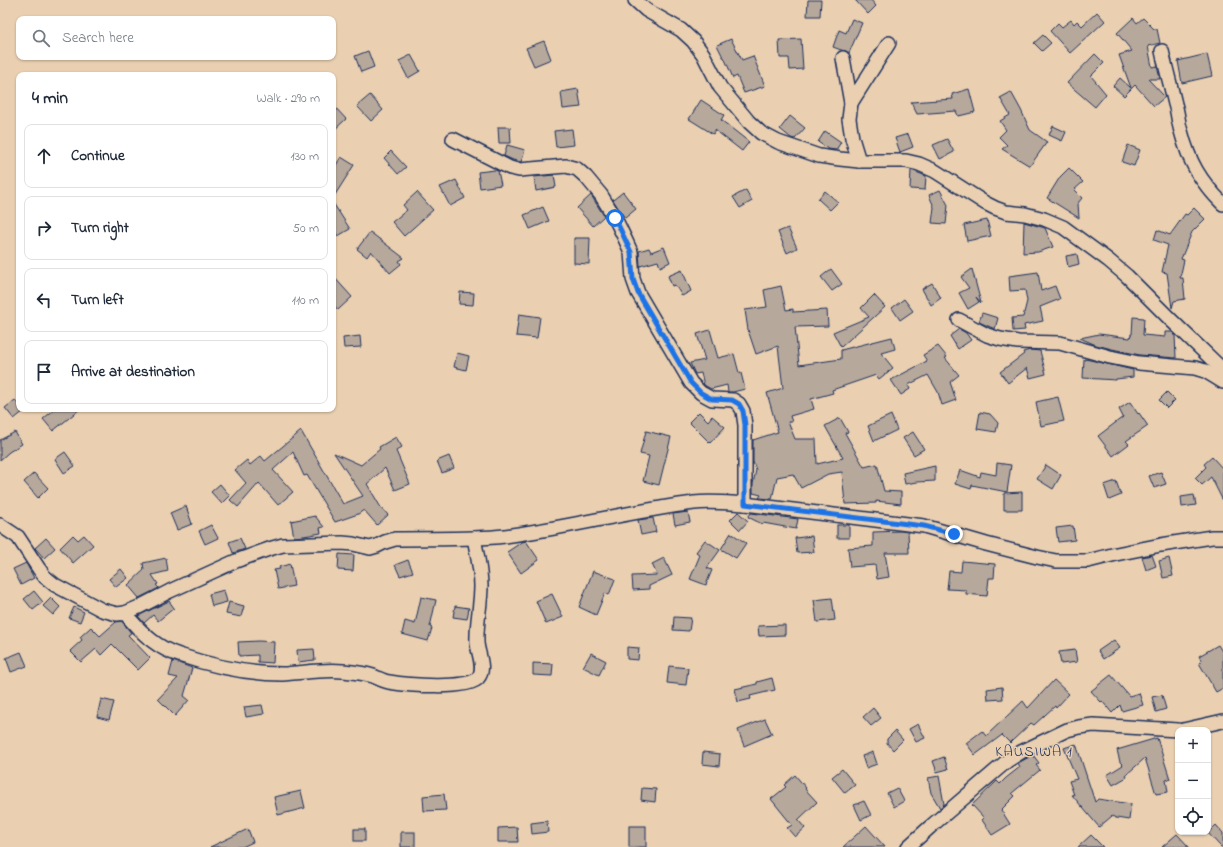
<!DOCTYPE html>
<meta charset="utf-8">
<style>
body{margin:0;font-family:"Indie Flower",sans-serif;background:#f6f6f7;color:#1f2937}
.controls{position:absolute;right:12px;bottom:12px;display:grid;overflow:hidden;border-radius:8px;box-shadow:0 1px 3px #0004}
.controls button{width:36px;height:36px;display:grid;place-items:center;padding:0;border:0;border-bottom:1px solid #e0e1e3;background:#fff;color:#1f2937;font:20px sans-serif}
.stop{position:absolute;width:12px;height:12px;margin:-9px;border:3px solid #1a73e8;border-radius:50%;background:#fff}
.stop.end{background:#1a73e8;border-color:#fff;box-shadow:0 1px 4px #0008}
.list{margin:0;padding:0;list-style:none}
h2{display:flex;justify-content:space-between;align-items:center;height:52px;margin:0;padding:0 16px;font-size:17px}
h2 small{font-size:13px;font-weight:400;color:#747a83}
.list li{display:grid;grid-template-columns:26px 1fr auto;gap:12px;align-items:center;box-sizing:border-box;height:64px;margin:0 8px 8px;padding:0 8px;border:1px solid #e0e1e3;border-radius:8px}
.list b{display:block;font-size:15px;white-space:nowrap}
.list em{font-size:13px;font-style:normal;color:#747a83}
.icon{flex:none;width:22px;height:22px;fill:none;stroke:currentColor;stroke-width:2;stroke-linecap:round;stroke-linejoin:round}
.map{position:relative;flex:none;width:1223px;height:847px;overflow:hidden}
.search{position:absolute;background:#fff;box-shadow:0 1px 3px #0004;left:16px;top:16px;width:320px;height:44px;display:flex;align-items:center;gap:10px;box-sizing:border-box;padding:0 14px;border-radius:8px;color:#747a83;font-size:15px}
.panel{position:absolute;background:#fff;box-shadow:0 1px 3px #0004;left:16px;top:72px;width:320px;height:340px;border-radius:8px}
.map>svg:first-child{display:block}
</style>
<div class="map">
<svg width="1223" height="847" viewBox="0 0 1223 847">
<rect width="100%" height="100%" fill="#ead0b1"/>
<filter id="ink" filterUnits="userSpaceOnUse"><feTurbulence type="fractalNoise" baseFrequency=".025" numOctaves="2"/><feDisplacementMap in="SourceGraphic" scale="8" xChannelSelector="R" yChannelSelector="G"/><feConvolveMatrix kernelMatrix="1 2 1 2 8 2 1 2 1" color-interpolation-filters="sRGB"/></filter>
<g filter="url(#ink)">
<g fill="#b7a89c" stroke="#1b2f5e">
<polygon points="808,0 821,0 820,16 807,16"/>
<polygon points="855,0 871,0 876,6 868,14"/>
<polygon points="1097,12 1105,21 1070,53 1050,31 1058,23 1062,27 1071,20 1074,24 1077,21 1082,26"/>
<polygon points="1133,18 1137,23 1143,18 1154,29 1157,29 1160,43 1148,46 1152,67 1157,66 1160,79 1148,79 1165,97 1154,106 1135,85 1124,96 1113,86 1120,78 1131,88 1119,55 1132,51 1117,33"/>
<polygon points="852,19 862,23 849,53 846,51 841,50 833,47 839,30 846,33"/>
<polygon points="1043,35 1051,43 1042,51 1034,43"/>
<polygon points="731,39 742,60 753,56 765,86 744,93 737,76 733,78 724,57 723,57 717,45"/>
<polygon points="801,39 803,69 790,70 789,58 780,58 779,40"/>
<polygon points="544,41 551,59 534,66 526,48"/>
<polygon points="368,51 374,67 361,72 355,56"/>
<polygon points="1095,54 1104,63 1091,76 1106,94 1095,107 1067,83"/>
<polygon points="1207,54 1212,76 1182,83 1178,61"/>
<polygon points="411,55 420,71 408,78 399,61"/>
<polygon points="578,89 581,107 563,109 561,92"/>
<polygon points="969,89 975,112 963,115 958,116 956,111 917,114 911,102 953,99 952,94"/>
<polygon points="1011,92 1021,110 1030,130 1047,142 1030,166 1002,149 1007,145 999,137 1006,130 1000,121 1010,115 1000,98"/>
<polygon points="370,95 383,110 371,121 357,106"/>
<polygon points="701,100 724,115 721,120 749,142 742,151 715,130 713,134 689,119"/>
<polygon points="333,105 346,119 333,131"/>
<polygon points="790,116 805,128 795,139 791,138 780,129"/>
<polygon points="1053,126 1066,132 1062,141 1049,135"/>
<polygon points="498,127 510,127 511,143 499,143"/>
<polygon points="572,129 574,145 556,147 554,131"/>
<polygon points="825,131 841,142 836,150 828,149 818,142"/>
<polygon points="908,134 913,147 900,152 895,138"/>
<polygon points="947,139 954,152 940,159 933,145"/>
<polygon points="507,145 525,150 521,162 513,160 504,156"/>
<polygon points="1128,145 1140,150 1134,166 1122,162"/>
<polygon points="391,151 406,167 398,174 384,158"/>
<polygon points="341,157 354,165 333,198 333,170"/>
<polygon points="1069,168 1083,182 1074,190 1082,198 1078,203 1079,218 1047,198 1060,177"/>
<polygon points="495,170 498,171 501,185 480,188 478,172"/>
<polygon points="911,170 926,176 925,190 910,189"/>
<polygon points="554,175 556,187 536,191 534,177"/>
<polygon points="456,180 465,198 450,206 440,187"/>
<polygon points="746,190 752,201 740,208 733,197"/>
<polygon points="940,190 948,205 946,224 932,223 934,207 929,195"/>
<polygon points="825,191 838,202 830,210 818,199"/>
<polygon points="417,192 433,210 404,236 392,222 407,210 403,205"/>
<polygon points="623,192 636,209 625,218 613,200"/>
<polygon points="591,195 604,216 593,226 577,208"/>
<polygon points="333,203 350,229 338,236 333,229"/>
<polygon points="543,207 549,221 530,229 524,215"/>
<polygon points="1194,208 1205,219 1192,232 1181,259 1184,260 1180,278 1183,278 1185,299 1174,301 1172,308 1167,273 1162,272 1168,245 1154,240 1157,230 1170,235 1185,214 1187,215"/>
<polygon points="987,220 991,236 967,241 964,225"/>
<polygon points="1024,222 1045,228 1053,247 1038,252 1023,253"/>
<polygon points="788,228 797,248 787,253 778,232"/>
<polygon points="370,232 404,258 399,261 401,264 390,273 371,251 367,257 357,249"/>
<polygon points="574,238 590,238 589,264 574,263"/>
<polygon points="664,247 670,262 660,267 658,261 640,266 639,251 649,248 651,252"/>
<polygon points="1077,254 1079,264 1068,267 1066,256"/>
<polygon points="831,269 842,284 832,291 821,277"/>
<polygon points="972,269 981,303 976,297 979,302 968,309 959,293 969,288 961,277"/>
<polygon points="682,270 691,291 682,296 675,285 672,286 668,276"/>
<polygon points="1038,272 1041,291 1055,286 1060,299 1040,307 1043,321 1024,325 1025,330 1013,331 1012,318 1023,317 1027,301 1025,290 1010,291 1009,276"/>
<polygon points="333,276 352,297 338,310 333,304"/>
<polygon points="932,283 941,298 931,305 922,289"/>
<polygon points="781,286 786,310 793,309 793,312 827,310 828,326 795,327 799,365 841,359 841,350 892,337 895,349 881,353 893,368 879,379 876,375 832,390 833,393 811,399 814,409 790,416 792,422 788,422 795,439 816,439 817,464 843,458 825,426 840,418 848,432 845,433 864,467 877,464 884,491 901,492 901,504 876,501 876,503 845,504 842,472 828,474 801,488 793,474 777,477 772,499 759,498 761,495 753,493 753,484 756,470 753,462 753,440 778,432 767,393 783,388 778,346 756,354 748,330 745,310 767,307 764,290"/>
<polygon points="460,292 474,293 473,305 459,304"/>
<polygon points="874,295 885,307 841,347 833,332 869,317 861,308"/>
<polygon points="904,299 913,311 900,320 892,308"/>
<polygon points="982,313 998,318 995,329 979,322"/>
<polygon points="519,314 540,317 537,338 516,336"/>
<polygon points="1133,317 1144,318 1143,335 1165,337 1165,332 1172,332 1175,335 1176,358 1140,355 1112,349 1096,345 1080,338 1099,334 1130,338 1131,334 1132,334"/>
<polygon points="959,329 966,333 971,340 958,349 950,336"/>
<polygon points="710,330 718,358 734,354 739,373 741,373 745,389 733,392 728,392 727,385 711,389 704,385 701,373 695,374 690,363 705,360 697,334"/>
<polygon points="360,336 361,347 344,348 343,338"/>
<polygon points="938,346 947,357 945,358 959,375 950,382 956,400 942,405 938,392 928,375 908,385 910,389 901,395 891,380 927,361 923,355"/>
<polygon points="1030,350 1040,351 1046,374 1030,378 1027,368 1008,383 1000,372 1024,354 1023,352"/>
<polygon points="457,353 469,356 466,370 454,367"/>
<polygon points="1084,359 1090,360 1133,370 1133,377 1116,379 1116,380 1083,378"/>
<polygon points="1167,392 1175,400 1167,408 1159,400"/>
<polygon points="1058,397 1064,421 1041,426 1036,402"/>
<polygon points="15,400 19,405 19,409 22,409 24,411 14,419 5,408"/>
<polygon points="1130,402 1138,414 1139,413 1148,426 1126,441 1129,444 1113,456 1098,436 1123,417 1119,409"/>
<polygon points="55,409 80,409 53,431 43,419"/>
<polygon points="699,412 708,421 712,416 725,427 710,443 689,422"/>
<polygon points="980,412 990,414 998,423 996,432 977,429"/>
<polygon points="891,415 897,430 874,441 868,426"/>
<polygon points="301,431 343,504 363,496 334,453 361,465 380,449 379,447 396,437 402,447 396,451 410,484 395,490 385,468 367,484 380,506 388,515 377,525 364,510 358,514 335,522 307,475 304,476 293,452 273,470 293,492 278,505 259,483 238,507 230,500 246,483 235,470 247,460 250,465 261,456 265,461"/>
<polygon points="646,431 671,437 659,485 643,481 649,456 640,454"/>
<polygon points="15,432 22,444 9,452 0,460 0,440"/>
<polygon points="913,432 924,449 914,455 903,438"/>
<polygon points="65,452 75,466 64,473 55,459"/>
<polygon points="449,456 454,468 442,473 437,461"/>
<polygon points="1212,457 1223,469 1223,501 1211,477 1202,485 1195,478 1206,467 1204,464"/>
<polygon points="997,463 1011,465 1007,492 972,485 971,489 955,484 960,470 980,477 981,472 996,475"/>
<polygon points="1046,465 1061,475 1053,489 1037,479"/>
<polygon points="935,466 935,481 917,482 905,484 903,473"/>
<polygon points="1161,472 1166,484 1154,488 1149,476"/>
<polygon points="34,473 48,488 38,498 24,482"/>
<polygon points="1116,481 1121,495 1109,500 1104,485"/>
<polygon points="220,484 230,496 222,504 211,492"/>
<polygon points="1022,492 1022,510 1004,510 1004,493"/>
<polygon points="1194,495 1196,505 1182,507 1181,497"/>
<polygon points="186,506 192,524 177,530 170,513"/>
<polygon points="688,512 690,522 675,525 673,514"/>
<polygon points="738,512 748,521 740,530 730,520"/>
<polygon points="751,513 798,519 796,529 763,523 762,524 748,517"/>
<polygon points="315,516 324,527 320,528 321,533 304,536 294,537 291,521"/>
<polygon points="653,518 656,532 641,535 638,520"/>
<polygon points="211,525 218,538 205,544 199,531"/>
<rect x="837" y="525" width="12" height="13"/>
<polygon points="1073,526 1075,540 1058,542 1056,528"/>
<polygon points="901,531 908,532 909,553 885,553 889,577 877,579 875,565 850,567 848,548 873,546 873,532"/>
<polygon points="731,533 746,543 736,558 721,549"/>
<polygon points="73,535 78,540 84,535 93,545 73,563 60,548"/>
<polygon points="812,536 814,552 797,553 795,538"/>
<polygon points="46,538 55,548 44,558 35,548"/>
<polygon points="240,538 245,549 233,553 229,542"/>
<polygon points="705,540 720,550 707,568 712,570 706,585 690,579 700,555 696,552"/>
<polygon points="526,541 539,560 521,573 507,552 522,542"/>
<polygon points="339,554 354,555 353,571 338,570"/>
<polygon points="1152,555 1156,566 1146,570 1142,557"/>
<polygon points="166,558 168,571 152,575 158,584 156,585 159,588 139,598 128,585 144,570 143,563"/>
<polygon points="664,558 672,575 649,586 649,589 633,590 632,576 657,575 652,564"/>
<polygon points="1169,558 1173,576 1163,578 1159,561"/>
<polygon points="408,560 413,572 400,576 395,565"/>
<polygon points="962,561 995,564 994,578 989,578 987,596 966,594 966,590 947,589 949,571 961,572"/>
<polygon points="26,563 34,578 21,585 13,569"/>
<polygon points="290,564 294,586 278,589 274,570 280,569 279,567"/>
<polygon points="121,569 128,578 116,587 109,579"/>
<polygon points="593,571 615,579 609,595 605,593 596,615 579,607"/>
<polygon points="224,590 227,602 212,606 209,594"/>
<polygon points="34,591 43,602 33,610 24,599"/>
<polygon points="552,594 563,617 546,624 536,601"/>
<polygon points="421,597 436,600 430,627 432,628 428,641 402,634 405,621 415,624"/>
<polygon points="51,598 60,607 53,615 43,606"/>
<polygon points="832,598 835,620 817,622 814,600"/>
<polygon points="169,601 174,608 158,621 153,615 144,623 138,616"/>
<polygon points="229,602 244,606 241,617 226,614"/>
<polygon points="455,606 469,608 467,619 453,617"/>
<polygon points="74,607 84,612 80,622 69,618"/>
<polygon points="674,617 691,618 689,631 673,630"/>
<polygon points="122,621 131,633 128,635 150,658 138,670 112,644 101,655 96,649 81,662 70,651 82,640 80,637 91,627 100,636 116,622"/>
<polygon points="785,625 785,635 759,636 758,626"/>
<polygon points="1114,640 1120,648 1103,659 1098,651"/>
<polygon points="259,641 274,642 273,663 258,662 258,655 239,656 238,642"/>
<polygon points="1218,645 1223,653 1223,688 1216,692 1199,663 1202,662 1199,656"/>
<polygon points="627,647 639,648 638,660 627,659"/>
<polygon points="314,649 315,660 298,662 297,650"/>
<polygon points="1075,650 1077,662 1061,664 1059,652"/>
<polygon points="21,652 27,666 11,672 6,658"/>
<polygon points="591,653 606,661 599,675 583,667"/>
<polygon points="173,661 192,668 184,696 189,700 175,716 158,699 178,678 169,676"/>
<polygon points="533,663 553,664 552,676 533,675"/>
<polygon points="669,666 688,668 686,685 667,683"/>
<polygon points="1111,675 1129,696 1139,693 1143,705 1122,711 1120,705 1112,713 1102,701 1101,702 1091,691"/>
<polygon points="772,678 775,690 750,696 751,699 738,702 735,689 757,684 757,682"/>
<polygon points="1054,680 1069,694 1056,708 1055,706 1034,725 1031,723 1010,743 1002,735 975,755 966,743 982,731 986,736 1023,701 1028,708"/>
<polygon points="1002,687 1003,699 988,700 987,689"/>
<polygon points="1162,695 1166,709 1156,712 1152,697"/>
<polygon points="101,699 114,702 109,720 97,717"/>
<polygon points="262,705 264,714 246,717 244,707"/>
<polygon points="873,708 881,718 871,726 863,717"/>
<polygon points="765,719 772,734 744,746 738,730"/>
<polygon points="918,724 925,738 916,742 909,729"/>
<polygon points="895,731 903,740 893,750 887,743 887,739"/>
<polygon points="1157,738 1170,779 1166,780 1168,792 1156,794 1145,758 1126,775 1127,777 1113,785 1107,775 1123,765 1120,762 1117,750"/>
<polygon points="1076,744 1095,802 1098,799 1131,804 1129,820 1116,818 1112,816 1099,827 1072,795 1074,795 1069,781 1077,779 1064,748"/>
<polygon points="703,752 720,754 719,766 702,764"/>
<polygon points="873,752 877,764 866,768 862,756"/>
<polygon points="1033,755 1039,763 1036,765 1040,770 1012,793 1015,796 1001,810 1010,824 992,835 982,820 984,818 972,805 997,781 1000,784 1006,778 1020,767 1018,763"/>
<polygon points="944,757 948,769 937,772 933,761"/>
<polygon points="842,769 855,785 845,793 832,777"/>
<polygon points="795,775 806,788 805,789 817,802 798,820 805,828 795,837 787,828 792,825 771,799 786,787 784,785"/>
<polygon points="939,776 944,804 940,808 931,793 928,778"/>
<polygon points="642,788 656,789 655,802 641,800"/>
<polygon points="897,788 904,801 894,807 887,793"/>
<polygon points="301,791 305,808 278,815 274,797"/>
<polygon points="444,794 446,810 424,811 423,796"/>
<polygon points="864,801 871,815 861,820 854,805"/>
<polygon points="547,821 548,832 532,834 531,823"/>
<polygon points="1216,825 1223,833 1223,847 1221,847 1208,833"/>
<rect x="629" y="826" width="17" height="21"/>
<polygon points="866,826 885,847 843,847"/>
<polygon points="517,827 518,842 498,842 498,828"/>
<polygon points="248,829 253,842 242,847 210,847"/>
<rect x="354" y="829" width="11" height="12"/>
<rect x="401" y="832" width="14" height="15"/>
<polygon points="1177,834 1189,847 1162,847"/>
<polygon points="1091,835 1103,847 1078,847"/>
</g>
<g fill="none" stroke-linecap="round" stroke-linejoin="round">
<defs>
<g id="minor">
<polyline points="635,0 646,10 681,30 693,41 703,54 720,87 749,122 761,133 778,142 819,156 840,159 859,161 906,161 919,164 935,171 985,203 995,208 1006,212 1025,214 1044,219 1063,227 1108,260 1127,276 1171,320 1223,370"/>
<path d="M1162 51C1166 69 1171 87 1175 104 1178 113 1178 122 1181 131 1189 162 1200 181 1223 204"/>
<polyline points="843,58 851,103 849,119 852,138 859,161"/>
<polyline points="851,103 889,43"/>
<polyline points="453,139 510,168 519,170 566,166 577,169 586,177 601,195 615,218 626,241 631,252 633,279 638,293 691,383 701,393 712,399 733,400 739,404 743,411 745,425 745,504"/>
<polyline points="959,320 987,335 1000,339 1018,342 1060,343 1110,357 1139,363 1195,368 1205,371 1223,382"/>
<path d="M0 525 18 537 39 569 45 577 55 585 102 610 117 614 125 613 139 607 170 591 236 561 269 549 283 545 342 543 353 544 370 548 377 546 385 542 395 539C432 538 468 540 505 536 568 528 630 511 694 503 711 501 728 503 745 504L924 526 986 544 1037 557 1056 561H1088L1116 554 1161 545 1212 537H1223"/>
<path d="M125 613C139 631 156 648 179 655 212 666 247 674 282 674 302 673 323 669 343 671 352 672 363 673 373 676 378 678 383 681 389 682 405 685 469 690 478 678 486 669 478 654 477 643 476 624 481 605 481 586 481 570 477 554 474 538"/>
<polyline points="1183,730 1223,721"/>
<polyline points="908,847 930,827 1007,761 1021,752 1067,730 1079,727 1093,725 1178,730"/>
</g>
</defs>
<use href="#minor" stroke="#1b2f5e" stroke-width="16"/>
<use href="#minor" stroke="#ead0b1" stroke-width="13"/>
</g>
</g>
<g fill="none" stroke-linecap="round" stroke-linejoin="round" filter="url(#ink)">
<polyline stroke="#1a73e8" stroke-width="5" points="615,218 631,252 633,279 638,293 691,383 701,393 712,399 732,400 739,404 743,411 745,425 745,504 924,526 954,534"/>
</g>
<g text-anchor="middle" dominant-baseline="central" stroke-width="3" stroke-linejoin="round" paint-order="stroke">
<g font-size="15" letter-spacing="1" fill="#1b2f5e" stroke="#ead0b1">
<text x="1034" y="752">KAUSIWA 1</text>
</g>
</g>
</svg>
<div class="controls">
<button>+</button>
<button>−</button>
<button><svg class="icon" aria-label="locate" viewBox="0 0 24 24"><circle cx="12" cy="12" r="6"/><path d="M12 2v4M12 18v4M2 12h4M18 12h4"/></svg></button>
</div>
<div class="stop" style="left:615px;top:218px"></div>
<div class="stop end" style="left:954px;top:534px"></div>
<div class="search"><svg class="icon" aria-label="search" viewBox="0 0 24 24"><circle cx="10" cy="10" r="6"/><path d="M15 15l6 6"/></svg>Search here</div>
<section class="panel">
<h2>4 min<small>Walk · 290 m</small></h2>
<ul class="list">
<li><svg class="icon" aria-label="ahead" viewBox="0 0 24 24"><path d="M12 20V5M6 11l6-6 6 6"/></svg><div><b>Continue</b></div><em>130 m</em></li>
<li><svg class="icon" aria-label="right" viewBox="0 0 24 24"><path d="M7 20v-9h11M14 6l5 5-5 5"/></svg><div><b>Turn right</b></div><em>50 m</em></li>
<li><svg class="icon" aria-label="left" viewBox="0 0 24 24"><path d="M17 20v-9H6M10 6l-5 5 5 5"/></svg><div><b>Turn left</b></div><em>110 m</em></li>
<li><svg class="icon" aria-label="arrive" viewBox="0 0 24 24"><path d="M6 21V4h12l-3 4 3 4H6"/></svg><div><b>Arrive at destination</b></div></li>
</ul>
</section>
</div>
